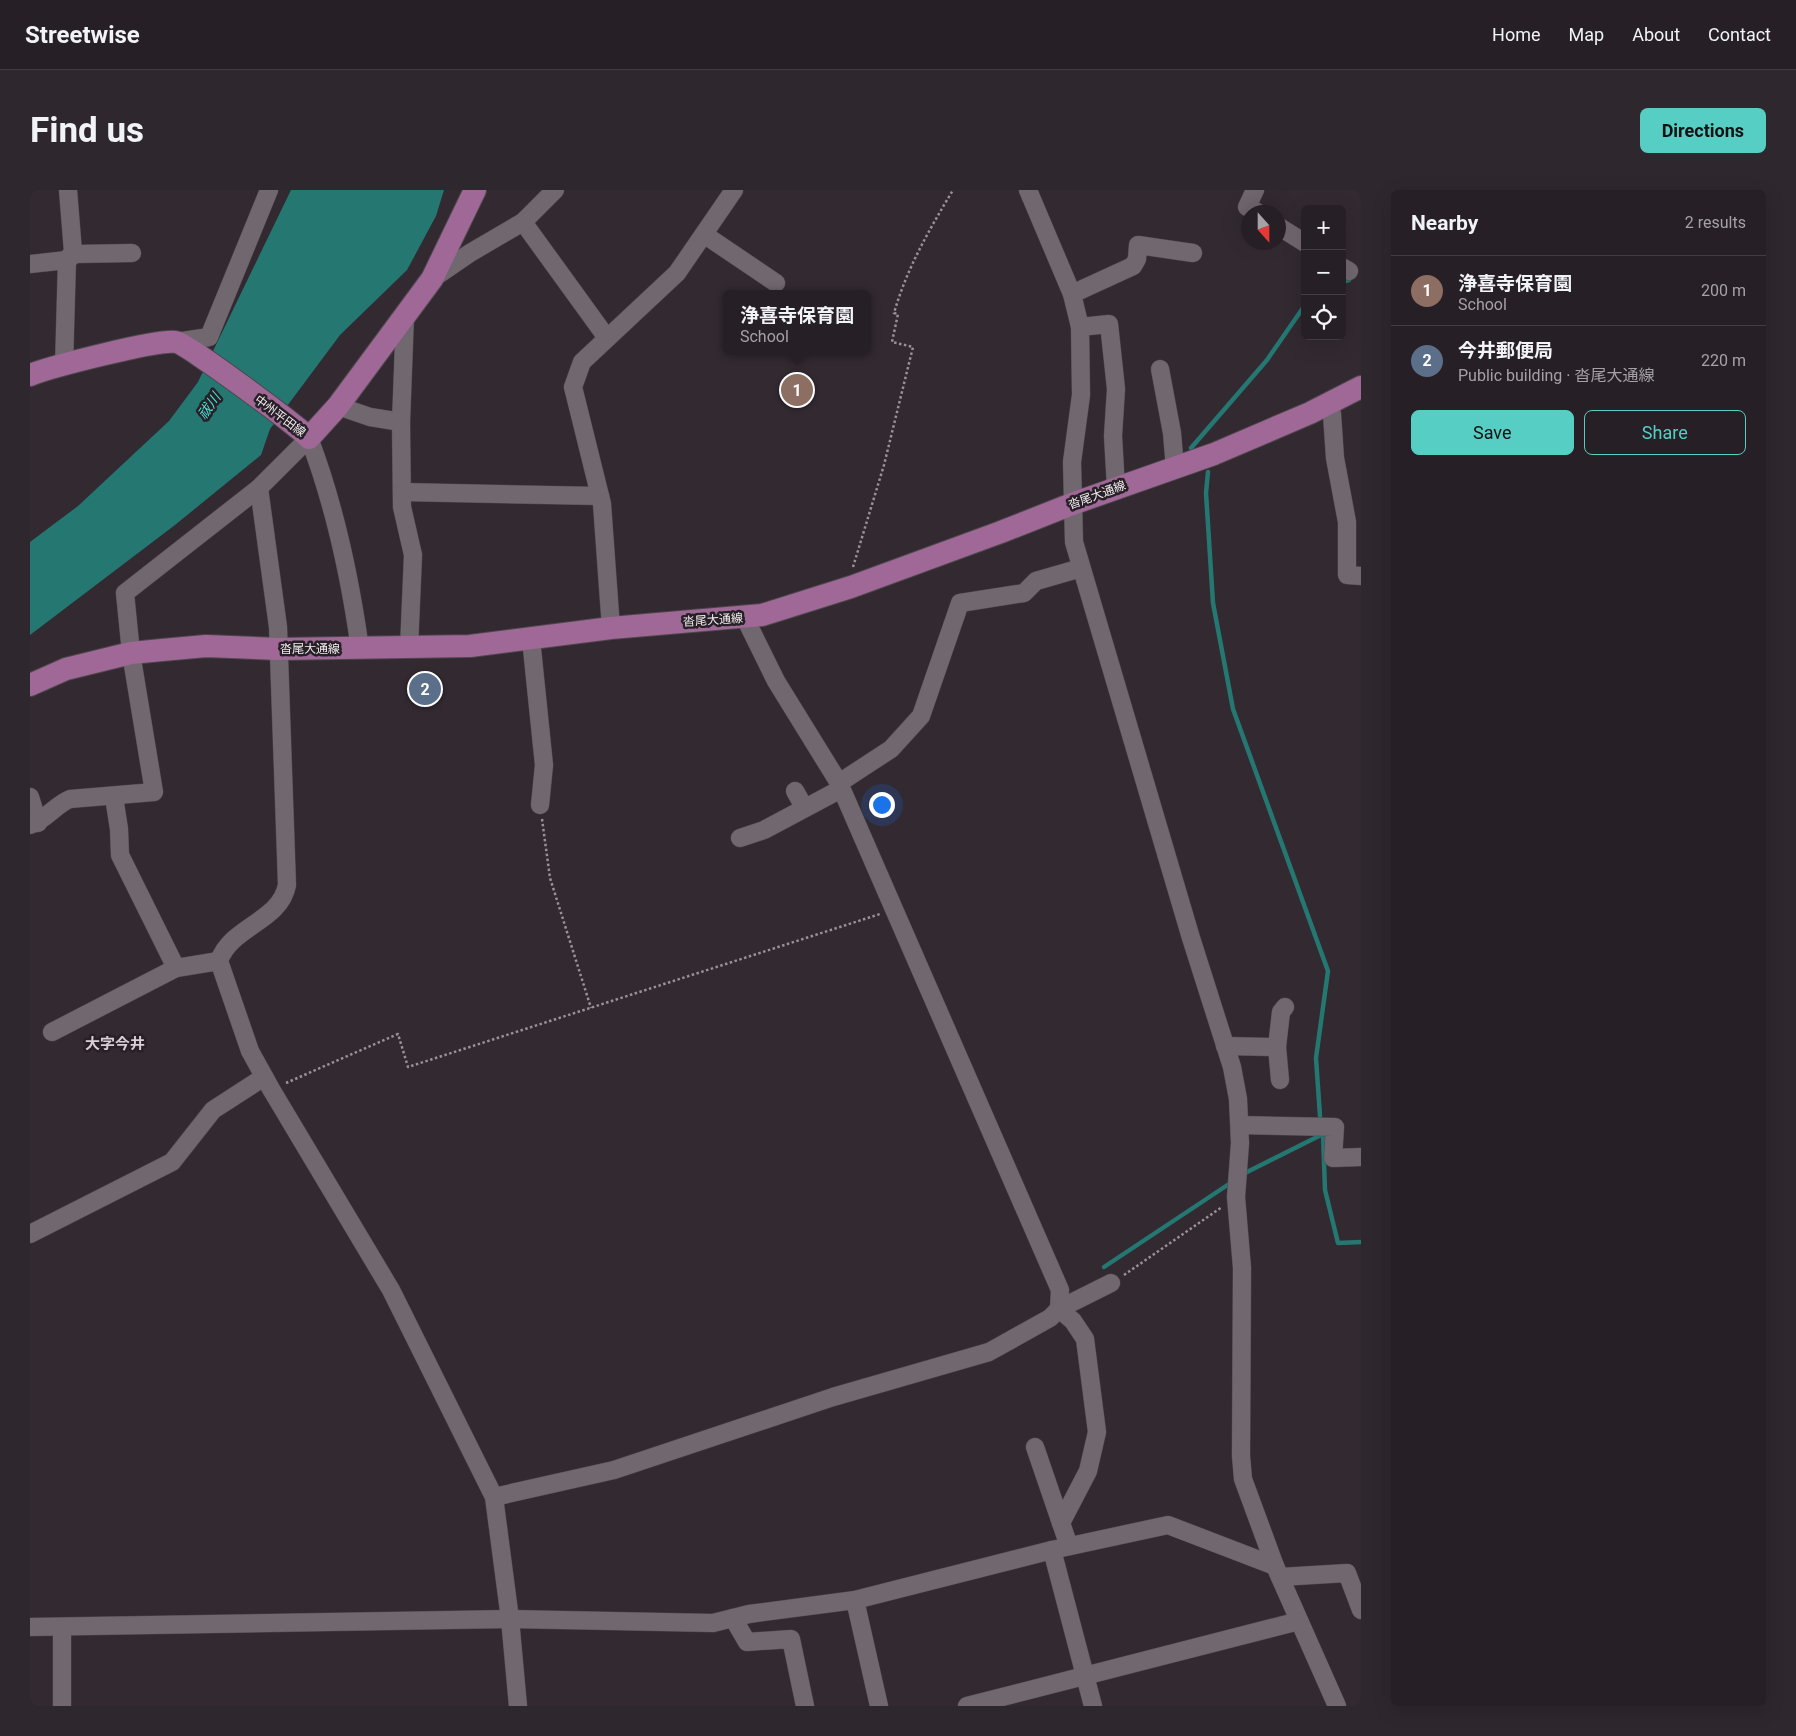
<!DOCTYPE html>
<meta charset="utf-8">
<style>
body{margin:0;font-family:Roboto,"Noto Sans JP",sans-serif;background:#2e272d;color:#f1f3f6}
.controls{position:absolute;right:15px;top:15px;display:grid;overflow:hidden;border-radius:8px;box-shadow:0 5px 20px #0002}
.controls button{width:45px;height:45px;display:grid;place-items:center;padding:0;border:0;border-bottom:1px solid #423d42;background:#261f25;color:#f1f3f6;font:25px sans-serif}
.compass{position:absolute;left:1211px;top:15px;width:45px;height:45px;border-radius:50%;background:#261f25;box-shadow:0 5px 20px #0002;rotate:159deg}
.you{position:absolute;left:851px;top:614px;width:18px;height:18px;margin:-12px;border:4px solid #fff;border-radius:50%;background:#1a73e8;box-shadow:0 0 0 8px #1a73e833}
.badge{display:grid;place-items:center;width:32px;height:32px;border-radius:50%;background:#56cec3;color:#fff;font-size:16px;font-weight:700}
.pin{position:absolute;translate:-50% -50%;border:2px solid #fff;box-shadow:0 1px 5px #0006}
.popup{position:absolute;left:693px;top:100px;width:148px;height:65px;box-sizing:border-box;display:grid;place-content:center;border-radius:8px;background:#261f25;filter:drop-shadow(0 1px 4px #0005);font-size:16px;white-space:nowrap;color:#a4a2a7}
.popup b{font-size:19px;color:#f1f3f6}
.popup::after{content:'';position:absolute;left:50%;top:100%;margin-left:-10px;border:10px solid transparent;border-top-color:#261f25}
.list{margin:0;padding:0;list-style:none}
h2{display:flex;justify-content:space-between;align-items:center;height:65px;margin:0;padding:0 20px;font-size:21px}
h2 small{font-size:16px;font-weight:400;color:#a4a2a7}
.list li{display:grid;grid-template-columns:32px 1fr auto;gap:15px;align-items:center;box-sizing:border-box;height:70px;padding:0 20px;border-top:1px solid #423d42}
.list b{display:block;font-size:19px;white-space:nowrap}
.list p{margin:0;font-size:16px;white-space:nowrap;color:#a4a2a7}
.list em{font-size:16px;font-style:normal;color:#a4a2a7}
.actions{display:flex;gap:10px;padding:15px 20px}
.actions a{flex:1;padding:11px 0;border:1px solid #56cec3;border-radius:8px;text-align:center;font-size:18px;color:#56cec3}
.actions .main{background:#56cec3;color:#111}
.icon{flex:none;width:28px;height:28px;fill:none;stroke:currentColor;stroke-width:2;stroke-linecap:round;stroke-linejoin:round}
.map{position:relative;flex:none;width:1331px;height:1516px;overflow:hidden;border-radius:8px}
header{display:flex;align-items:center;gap:30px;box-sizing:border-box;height:70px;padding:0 25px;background:#261f25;border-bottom:1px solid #423d42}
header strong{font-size:24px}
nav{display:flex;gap:28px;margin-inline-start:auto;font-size:18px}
.intro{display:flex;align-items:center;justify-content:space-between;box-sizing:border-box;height:120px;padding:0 30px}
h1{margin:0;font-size:35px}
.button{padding:12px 22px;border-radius:8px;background:#56cec3;color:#111;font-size:18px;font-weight:700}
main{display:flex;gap:30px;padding:0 30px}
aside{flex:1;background:#261f25;border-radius:8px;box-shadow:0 5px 20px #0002}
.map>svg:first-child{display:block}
</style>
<header>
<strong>Streetwise</strong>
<nav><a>Home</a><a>Map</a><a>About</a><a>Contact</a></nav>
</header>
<div class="intro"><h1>Find us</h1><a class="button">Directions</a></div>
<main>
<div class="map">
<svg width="1331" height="1516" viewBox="0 0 1331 1516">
<rect width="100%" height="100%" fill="#322931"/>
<polygon fill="#247871" points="261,0 414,0 406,26 377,80 310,145 240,239 231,265 145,335 0,445 0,352 48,316 139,231 168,192"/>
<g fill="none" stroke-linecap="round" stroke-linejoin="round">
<g stroke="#247871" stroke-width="4.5">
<polyline points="1312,92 1319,90"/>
<polyline points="1161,258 1237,170 1275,115"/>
<polyline points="1178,282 1176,303 1183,413 1203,519 1298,781 1286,868 1290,926"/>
<polyline points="1213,984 1293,944 1295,1000 1308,1053 1331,1052"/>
<polyline points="1074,1077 1202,992"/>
</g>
<defs>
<g id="minor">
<polyline points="998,0 1042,104 1050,137 1051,205 1042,272 1044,352 1161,748 1202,877 1208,909 1210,953 1206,1007 1212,1078 1211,1266 1213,1289 1245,1376 1307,1516"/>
<polyline points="1225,0 1217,17 1227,22"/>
<polyline points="493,32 577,148"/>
<polyline points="1248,36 1275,53"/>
<polyline points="675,45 746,93"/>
<polyline points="0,74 37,70 45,64 102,63"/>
<polyline points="1312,77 1319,81"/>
<polyline points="402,89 440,63 493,32 525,0"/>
<polyline points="1042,104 1103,76 1107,69 1108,55 1163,63"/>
<polyline points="375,126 371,232 372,317 383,365 379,458"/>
<polyline points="1050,137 1079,134 1086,199 1083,246 1086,298"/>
<polyline points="146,152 179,147 239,0"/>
<polyline points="34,176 37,70 43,62 38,0"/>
<polyline points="1130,179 1142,243 1145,278"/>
<polyline points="1299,213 1302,224 1305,268 1317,332 1317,385 1331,386"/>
<polyline points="308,216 340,227 371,232"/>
<path d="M229 298 248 437 257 695C250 732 201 736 189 771L220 861 241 899 361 1100 464 1307 480 1429 488 1516"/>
<polyline points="372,302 570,306"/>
<polyline points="715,428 746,491 809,593 1030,1100 1029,1119"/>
<polyline points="581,438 572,314 543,197 552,172 647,83 704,0"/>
<polyline points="501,449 514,575 510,615"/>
<polyline points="809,593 861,559 891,526 930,413 994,403 1006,391 1051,378"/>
<polyline points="765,601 774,617"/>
<polyline points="0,607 8,633"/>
<polyline points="84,607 89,639 90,665 146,778"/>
<path d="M0 635C16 630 25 615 40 609L124 602 101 463 95 403 229 298 279 248C305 316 320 387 330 459"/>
<polyline points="710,648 734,640 811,599"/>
<polyline points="22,842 146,778 189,771"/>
<polyline points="1195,856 1247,857 1250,890"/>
<polyline points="1247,857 1251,822 1255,817"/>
<polyline points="1210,935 1305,937 1303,968 1331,967"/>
<polyline points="0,1044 142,972 183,920 234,887"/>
<polyline points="1029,1119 1043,1131 1055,1149 1067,1242 1058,1281 1031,1333 1039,1356"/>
<polyline points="1005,1257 1031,1333"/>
<polyline points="464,1307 584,1280 803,1207 959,1162 1020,1128 1029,1119 1081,1093"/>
<polyline points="1022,1360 1063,1516"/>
<polyline points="1250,1387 1317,1383 1331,1420"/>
<polyline points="825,1410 849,1516"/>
<polyline points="703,1428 717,1452 761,1449 775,1516"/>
<polyline points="0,1437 480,1429 683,1433 719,1424 825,1410 1022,1360 1138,1335 1245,1376"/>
<polyline points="32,1438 32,1516"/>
<polyline points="937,1516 1269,1431"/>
</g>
<g id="major">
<path d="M0 185C20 177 128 149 146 152 158 154 266 235 279 248L308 216 402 89 445 0"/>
<polyline points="0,495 36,479 101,463 132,460 176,456 248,459 440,456 581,438 732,425 821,397 971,342 1042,314 1184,264 1280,223 1331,197"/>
</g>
</defs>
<use href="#minor" stroke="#4e474c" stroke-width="19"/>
<use href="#major" stroke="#4e474c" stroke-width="24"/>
<g stroke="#989197" stroke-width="2.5" stroke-dasharray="2.5 2.5" stroke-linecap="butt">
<path d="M823 377 854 275 883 157 862 152 868 124 864 123C877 78 899 40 923 0"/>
<polyline points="512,629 520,688 561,818"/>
<polyline points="256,893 368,844 378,877 850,724"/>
<polyline points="1094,1085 1192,1017"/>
</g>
<use href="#minor" stroke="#71676f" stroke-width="18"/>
<use href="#major" stroke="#9f6897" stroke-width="22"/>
</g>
<g text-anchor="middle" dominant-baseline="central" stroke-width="5" stroke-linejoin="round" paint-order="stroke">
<g font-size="12" fill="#f3edf1" stroke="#282027">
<text transform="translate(250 226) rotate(37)">中州平田線</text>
<text transform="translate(1067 305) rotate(-20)">沓尾大通線</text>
<text transform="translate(683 430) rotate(-4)">沓尾大通線</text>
<text x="280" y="459">沓尾大通線</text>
</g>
<g font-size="14" font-style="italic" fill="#46e4d7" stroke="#282027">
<text transform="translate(179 216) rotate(-55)">祓川</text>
</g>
<g font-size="15" font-weight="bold" fill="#daced7" stroke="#282027">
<text x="85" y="854">大字今井</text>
</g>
</g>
</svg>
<div class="controls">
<button>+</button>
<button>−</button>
<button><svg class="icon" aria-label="locate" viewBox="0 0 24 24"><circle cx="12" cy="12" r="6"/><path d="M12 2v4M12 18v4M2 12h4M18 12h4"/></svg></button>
</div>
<svg class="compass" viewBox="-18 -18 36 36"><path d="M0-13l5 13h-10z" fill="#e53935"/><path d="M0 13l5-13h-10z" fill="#a4a2a7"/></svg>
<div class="you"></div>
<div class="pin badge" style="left:767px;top:200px;background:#8d6e63">1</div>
<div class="popup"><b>浄喜寺保育園</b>School</div>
<div class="pin badge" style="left:395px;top:499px;background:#5c6f8a">2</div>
</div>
<aside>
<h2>Nearby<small>2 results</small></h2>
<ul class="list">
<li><span class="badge" style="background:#8d6e63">1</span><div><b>浄喜寺保育園</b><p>School</p></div><em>200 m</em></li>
<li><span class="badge" style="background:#5c6f8a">2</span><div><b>今井郵便局</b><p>Public building · 沓尾大通線</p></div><em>220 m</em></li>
</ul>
<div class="actions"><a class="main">Save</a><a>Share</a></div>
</aside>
</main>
